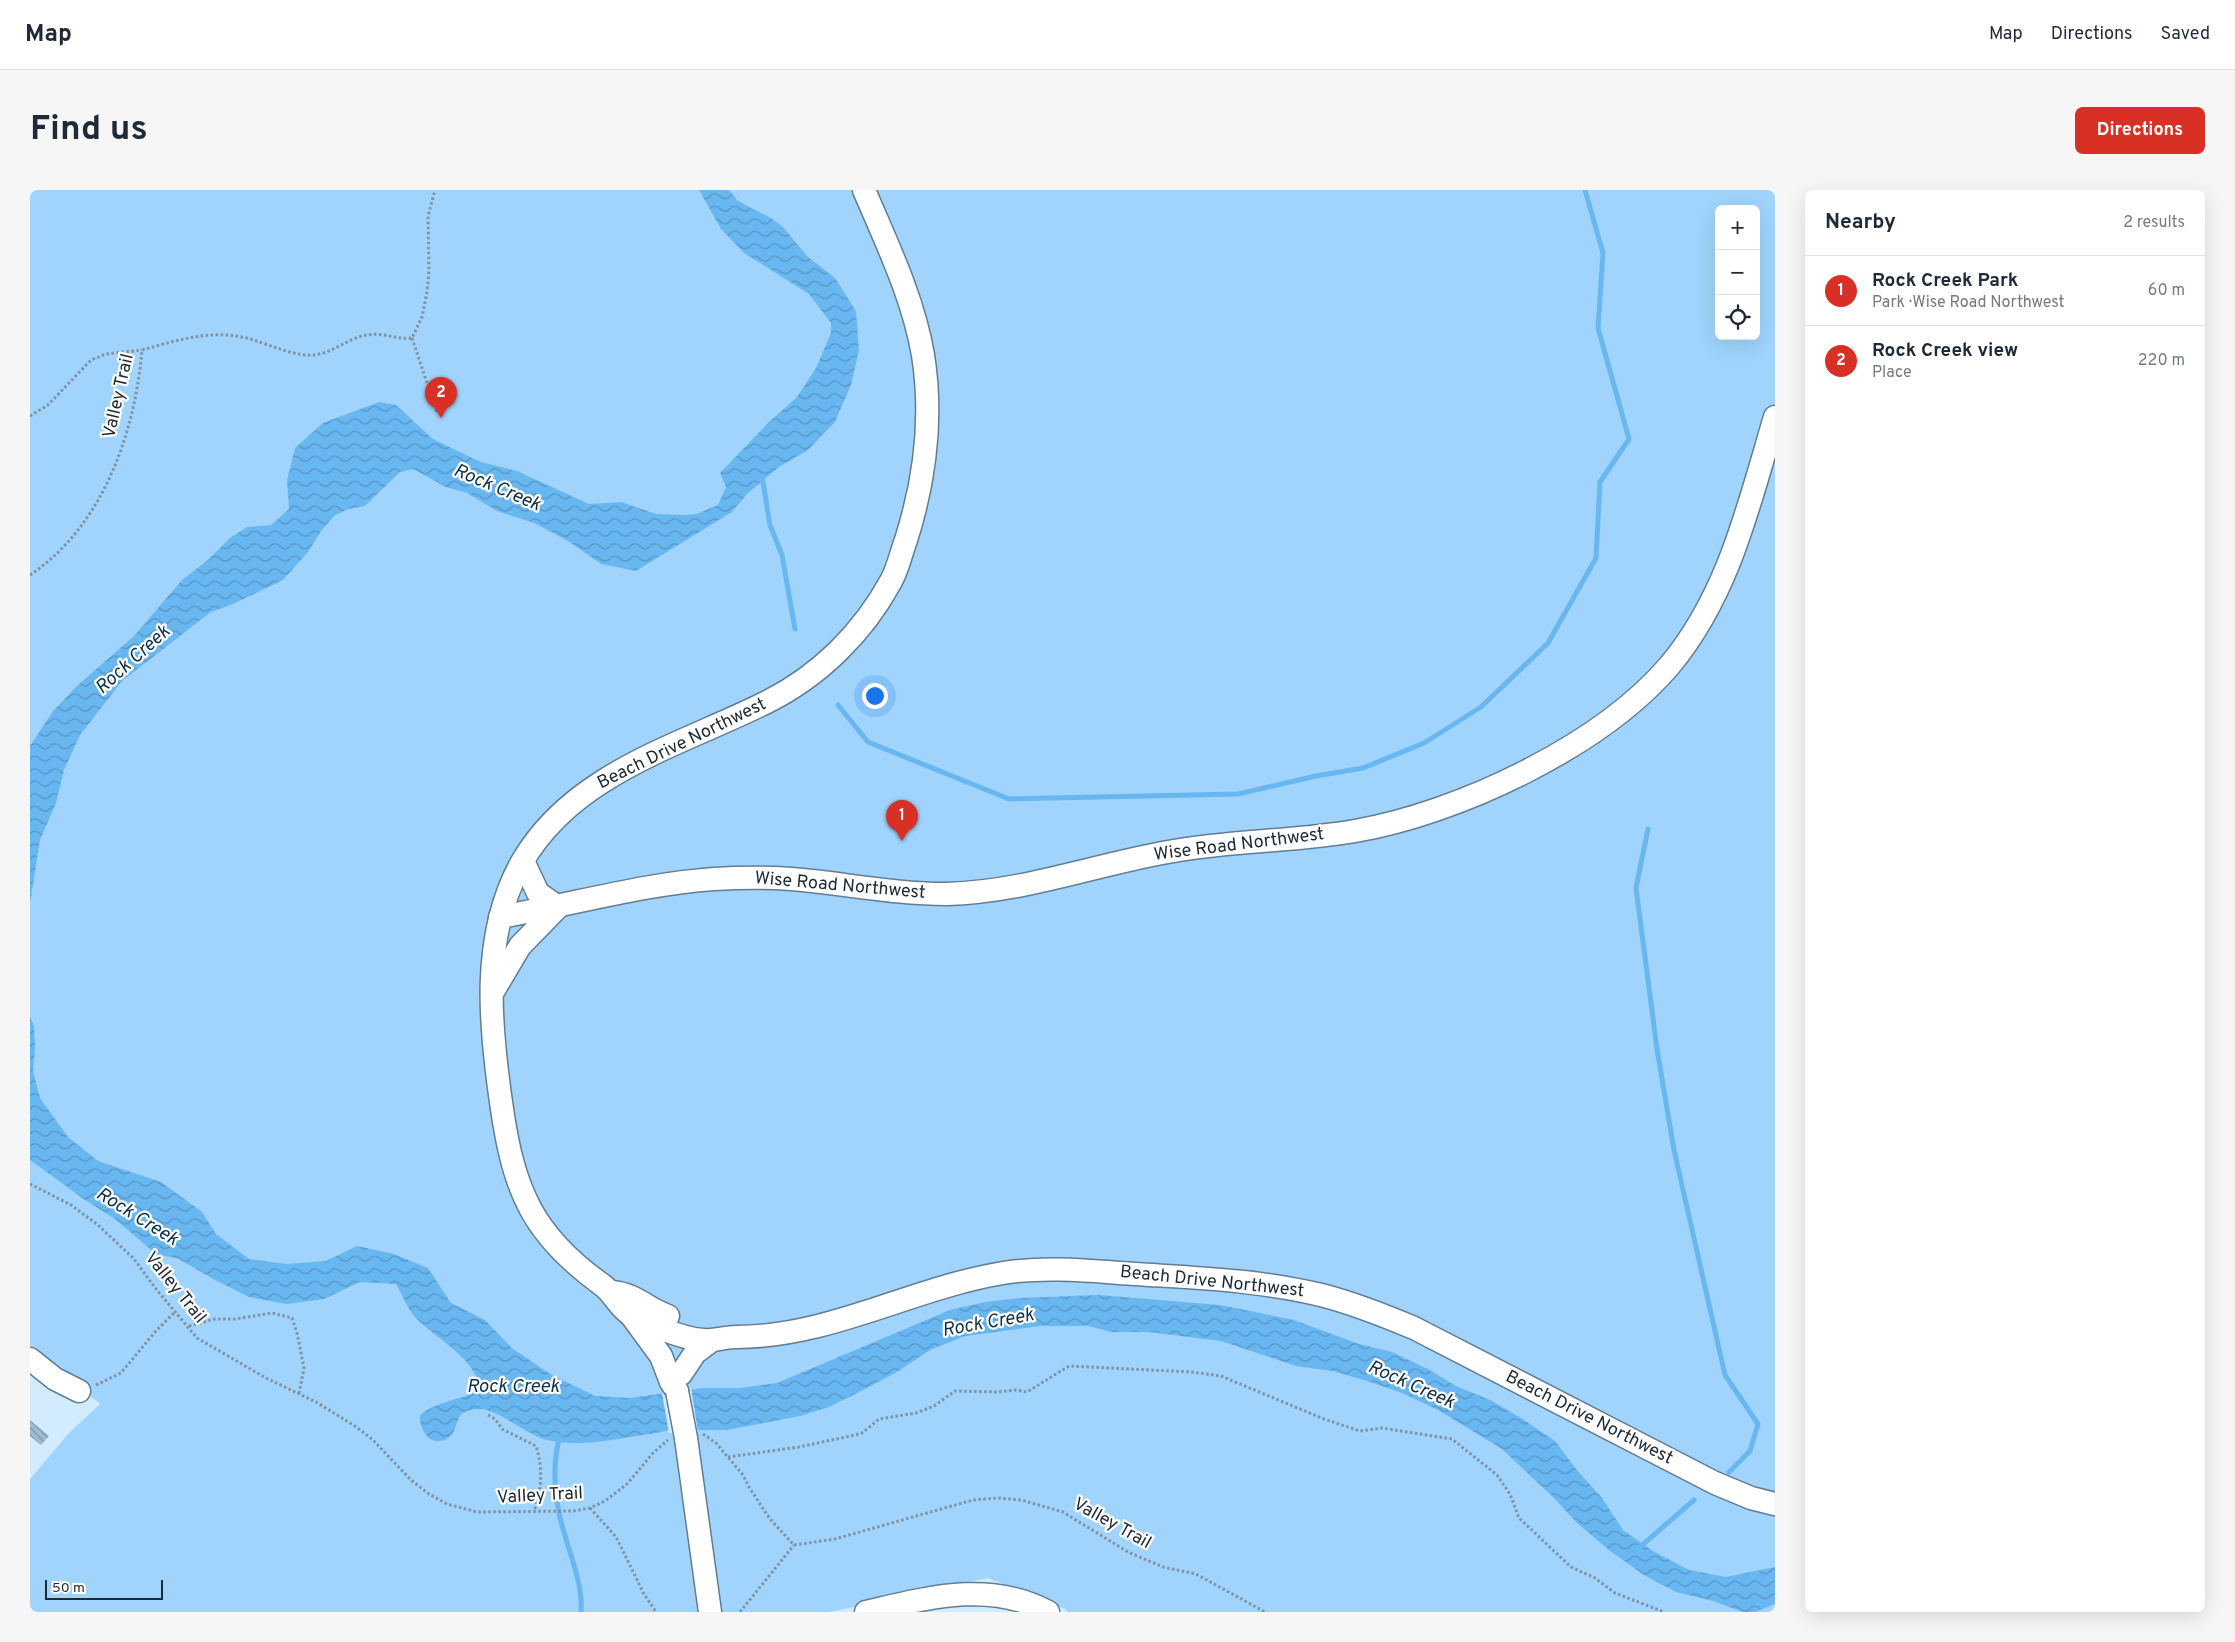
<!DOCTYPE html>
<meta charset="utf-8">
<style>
body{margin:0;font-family:Overpass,sans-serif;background:#f6f6f7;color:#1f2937}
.controls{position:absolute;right:15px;top:15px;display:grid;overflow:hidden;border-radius:8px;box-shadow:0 5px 20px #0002}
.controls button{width:45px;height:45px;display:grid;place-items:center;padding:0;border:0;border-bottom:1px solid #e0e1e3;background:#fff;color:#1f2937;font:25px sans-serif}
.scale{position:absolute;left:15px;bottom:12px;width:118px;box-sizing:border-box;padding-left:5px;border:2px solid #1e2932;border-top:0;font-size:14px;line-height:18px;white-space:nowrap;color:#1e2932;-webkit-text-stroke:4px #fff;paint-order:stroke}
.you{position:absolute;left:844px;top:505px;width:18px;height:18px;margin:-12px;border:4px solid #fff;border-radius:50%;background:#1a73e8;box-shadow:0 0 0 8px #1a73e833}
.badge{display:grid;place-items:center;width:32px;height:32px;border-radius:50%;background:#d93025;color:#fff;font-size:16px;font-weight:700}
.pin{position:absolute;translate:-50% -41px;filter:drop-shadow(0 1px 2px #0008)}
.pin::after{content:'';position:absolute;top:26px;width:18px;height:15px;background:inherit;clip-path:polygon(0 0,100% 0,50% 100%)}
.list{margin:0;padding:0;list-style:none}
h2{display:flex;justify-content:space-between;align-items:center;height:65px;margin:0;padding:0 20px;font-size:21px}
h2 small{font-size:16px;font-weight:400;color:#747a83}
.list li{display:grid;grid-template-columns:32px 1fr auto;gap:15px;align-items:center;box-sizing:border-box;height:70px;padding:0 20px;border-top:1px solid #e0e1e3}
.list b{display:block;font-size:19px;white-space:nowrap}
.list p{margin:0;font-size:16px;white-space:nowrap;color:#747a83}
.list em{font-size:16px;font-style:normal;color:#747a83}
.icon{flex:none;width:28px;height:28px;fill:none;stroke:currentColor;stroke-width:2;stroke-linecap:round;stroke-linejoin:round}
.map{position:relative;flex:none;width:1745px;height:1422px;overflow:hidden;border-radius:8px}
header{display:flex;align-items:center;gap:30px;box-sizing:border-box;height:70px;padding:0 25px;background:#fff;border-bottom:1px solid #e0e1e3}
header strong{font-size:24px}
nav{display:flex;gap:28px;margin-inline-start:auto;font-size:18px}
.intro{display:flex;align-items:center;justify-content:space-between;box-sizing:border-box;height:120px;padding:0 30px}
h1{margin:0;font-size:35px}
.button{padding:12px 22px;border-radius:8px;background:#d93025;color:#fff;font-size:18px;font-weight:700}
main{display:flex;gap:30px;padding:0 30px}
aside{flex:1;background:#fff;border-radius:8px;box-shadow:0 5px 20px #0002}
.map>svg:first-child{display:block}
</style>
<header>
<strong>Map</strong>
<nav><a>Map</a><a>Directions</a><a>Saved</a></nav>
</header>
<div class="intro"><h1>Find us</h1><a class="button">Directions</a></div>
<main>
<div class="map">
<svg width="1745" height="1422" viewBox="0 0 1745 1422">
<defs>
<pattern id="water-waves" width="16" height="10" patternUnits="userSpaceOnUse" patternTransform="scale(1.25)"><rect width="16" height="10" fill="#69b7f1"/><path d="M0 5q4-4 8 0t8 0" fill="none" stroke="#5695c4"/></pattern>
<pattern id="building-back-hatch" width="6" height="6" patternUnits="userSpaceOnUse" patternTransform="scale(1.25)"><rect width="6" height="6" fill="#9dbad2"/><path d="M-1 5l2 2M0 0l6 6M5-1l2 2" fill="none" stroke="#7f97ab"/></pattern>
</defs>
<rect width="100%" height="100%" fill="#d3ebff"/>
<path fill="#a0d4fc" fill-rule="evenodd" d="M0 0H1745V1422H1038L1035 1419 958 1388 800 1422H0V1289L39 1243 70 1214 0 1155ZM1689 19H1726V146H1689Z"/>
<g fill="url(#water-waves)">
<polygon points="669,0 699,0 708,11 741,28 753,37 777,66 805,88 826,121 829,160 821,195 805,232 778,260 749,277 717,304 702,322 606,381 571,374 538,351 504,333 467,321 437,303 416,297 383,279 370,282 335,316 318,319 304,326 291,341 278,362 253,390 203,414 181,422 92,491 50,545 34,580 26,613 10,650 0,713 0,556 23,521 48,495 104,446 152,390 178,370 200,348 217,337 241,335 259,319 257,290 265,258 293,233 349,212 366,215 403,249 438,266 451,272 487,281 559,314 591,312 626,324 655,325 667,324 688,315 696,297 690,283 737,234 767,207 786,178 801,143 801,133 779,104 714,63 691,39"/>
<path d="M0 827 4 836 5 858 3 881 10 908 38 947 68 971 131 992 172 1022 186 1044 219 1069 257 1074 296 1071 327 1056 364 1064 398 1078 421 1113 455 1130 483 1159 522 1185 565 1206 600 1208 673 1198H710L747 1193 920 1120 955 1112 991 1108 1068 1105 1190 1115 1264 1130 1329 1154 1362 1162 1398 1179 1426 1196 1462 1211 1491 1228 1525 1251 1546 1279 1572 1308 1593 1340 1623 1361 1659 1380 1696 1387 1745 1377V1414L1725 1422H1713L1683 1411 1646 1402 1614 1385 1579 1360 1547 1333 1524 1308 1472 1259 1408 1220 1372 1203 1340 1192 1303 1181 1266 1176 1191 1151 1118 1142H1081L1058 1136H1010L935 1146 900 1160 867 1182 833 1200 799 1217 770 1226 697 1240H639L626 1243C591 1248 552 1258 517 1250 496 1245 466 1217 448 1219 420 1220 432 1239 418 1248 401 1259 389 1240 390 1225 408 1211 430 1210 451 1200 444 1166 408 1151 385 1127 377 1118 372 1104 366 1094L330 1092 294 1109 257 1114 219 1107 185 1090 149 1069 126 1064 85 1029 55 1010 0 970Z"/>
</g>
<polygon fill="#d3ebff" points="661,1198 668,1242 639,1243 632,1203"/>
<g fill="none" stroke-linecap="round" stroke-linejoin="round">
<g stroke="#69b7f1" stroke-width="5">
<polyline points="732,286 740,335 752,365 765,439"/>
<polyline points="808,515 838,552 979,609 1208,604 1286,586 1333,578 1394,553 1451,517 1518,453 1566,368 1570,292 1599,249 1568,138 1573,63 1555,0"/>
<polyline points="1618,639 1606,698 1627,859 1644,960 1695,1185 1728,1234 1720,1261 1699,1282"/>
<path d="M530 1246C521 1276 525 1313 534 1342 541 1368 553 1395 551 1422"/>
<polyline points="1610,1357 1664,1310 1662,1312"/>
</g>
</g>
<polygon fill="url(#building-back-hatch)" points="0,1230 19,1246 11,1255 0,1246"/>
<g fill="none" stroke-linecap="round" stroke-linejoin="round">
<defs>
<g id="minor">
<path d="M834 0C857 54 883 107 893 165 903 228 895 290 876 350 871 363 868 379 861 391 833 443 789 486 737 512 651 555 543 583 492 672 450 746 460 838 472 919 484 1001 503 1045 571 1094 584 1103 588 1117 601 1125 620 1135 653 1149 674 1150 685 1151 695 1147 706 1147 800 1147 882 1098 973 1083 1016 1076 1061 1081 1105 1084 1166 1088 1230 1090 1291 1105 1323 1113 1353 1125 1384 1138L1685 1293 1721 1308 1745 1314"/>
<path d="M470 727C541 715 612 694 684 689 717 687 750 687 782 691 827 696 871 704 917 704 993 702 1064 675 1138 662 1200 650 1263 652 1325 641 1429 623 1571 556 1640 475 1699 404 1719 314 1745 227"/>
<polyline points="464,800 490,756 528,717 508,703 493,671"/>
<path d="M582 1102C606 1104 617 1119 638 1126"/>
<polyline points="601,1125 631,1166 641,1192 647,1201"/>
<polyline points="0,1169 25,1189 49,1201"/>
<polyline points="651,1184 665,1163 681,1151"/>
<polyline points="656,1248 680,1422"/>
<path d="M836 1422C897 1408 959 1390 1018 1422"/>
</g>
</defs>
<use href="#minor" stroke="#627d93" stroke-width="25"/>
<g stroke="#8092a1" stroke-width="3" stroke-dasharray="2.5 2.5" stroke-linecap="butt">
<polyline points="382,148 407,223"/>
<polyline points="0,226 18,215 61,170 76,164 112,160"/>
<path d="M0 385C72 337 105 244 112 160 141 152 175 141 206 146 229 149 252 163 276 165 299 167 317 148 337 145 353 142 367 150 382 148L392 127 397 102 399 81 398 26 405 0"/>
<polyline points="0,994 41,1015 68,1035 104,1069 126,1099 167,1148 236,1188 286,1212 325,1236 342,1249 381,1290 399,1304 417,1314 447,1322 543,1321 560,1318 575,1311 597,1294 623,1263 638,1250"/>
<polyline points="159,1136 185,1129 205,1129 242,1123 262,1128 267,1143 274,1178 269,1204"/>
<polyline points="66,1195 91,1183 125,1142 146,1121"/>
<path d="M458 1225 465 1229 472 1239 506 1256C513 1278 512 1299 504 1321"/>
<polyline points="673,1244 686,1253 713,1285 719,1297 740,1329 764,1355 805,1349 943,1310 968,1308 991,1310 1033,1322 1098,1362 1133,1377 1166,1384 1235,1422"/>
<polyline points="698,1267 769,1257 825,1245 832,1243 849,1229 886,1223 904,1216 925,1201 967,1202 986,1200 997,1202 1039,1176 1162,1182 1191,1186 1294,1229 1330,1241 1352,1238 1422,1249 1467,1285 1480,1304 1489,1328 1541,1377 1565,1388 1585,1403 1634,1422"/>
<polyline points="560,1318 586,1347 614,1404 626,1422"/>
<polyline points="710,1422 764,1355"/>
</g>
<use href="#minor" stroke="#fff" stroke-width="22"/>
<defs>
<polyline id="minor-bridge" points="647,1201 656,1248"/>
</defs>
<use href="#minor-bridge" stroke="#627d93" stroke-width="25" stroke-linecap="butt"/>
<use href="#minor-bridge" stroke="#fff" stroke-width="22"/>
</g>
<g text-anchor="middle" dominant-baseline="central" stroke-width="4.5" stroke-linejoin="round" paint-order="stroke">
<g font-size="18" fill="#1e2932" stroke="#fff">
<text transform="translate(89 206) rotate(-77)">Valley Trail</text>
<text transform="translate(652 554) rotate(-26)">Beach Drive Northwest</text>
<text transform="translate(1209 655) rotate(-7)">Wise Road Northwest</text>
<text transform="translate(810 696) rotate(5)">Wise Road Northwest</text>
<text transform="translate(1182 1092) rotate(6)">Beach Drive Northwest</text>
<text transform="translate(145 1098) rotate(51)">Valley Trail</text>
<text transform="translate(1559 1228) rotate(27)">Beach Drive Northwest</text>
<text transform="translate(510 1306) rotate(-3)">Valley Trail</text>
<text transform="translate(1082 1334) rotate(29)">Valley Trail</text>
</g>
<g font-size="19" font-style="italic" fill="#0f3148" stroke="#fff">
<text transform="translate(467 298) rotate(23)">Rock Creek</text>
<text transform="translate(103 470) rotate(-42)">Rock Creek</text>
<text transform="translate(107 1027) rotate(32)">Rock Creek</text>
<text transform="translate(958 1133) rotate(-10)">Rock Creek</text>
<text transform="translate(1381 1195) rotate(24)">Rock Creek</text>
<text x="483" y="1197">Rock Creek</text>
</g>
</g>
</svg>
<div class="controls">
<button>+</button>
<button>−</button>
<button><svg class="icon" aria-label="locate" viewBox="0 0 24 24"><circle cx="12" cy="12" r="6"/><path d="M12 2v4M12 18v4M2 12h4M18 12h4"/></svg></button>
</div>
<div class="scale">50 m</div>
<div class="you"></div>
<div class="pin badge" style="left:872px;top:651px">1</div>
<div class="pin badge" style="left:411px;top:228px">2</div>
</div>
<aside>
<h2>Nearby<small>2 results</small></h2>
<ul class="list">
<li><span class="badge">1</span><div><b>Rock Creek Park</b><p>Park · Wise Road Northwest</p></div><em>60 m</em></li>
<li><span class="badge">2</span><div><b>Rock Creek view</b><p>Place</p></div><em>220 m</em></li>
</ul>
</aside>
</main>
